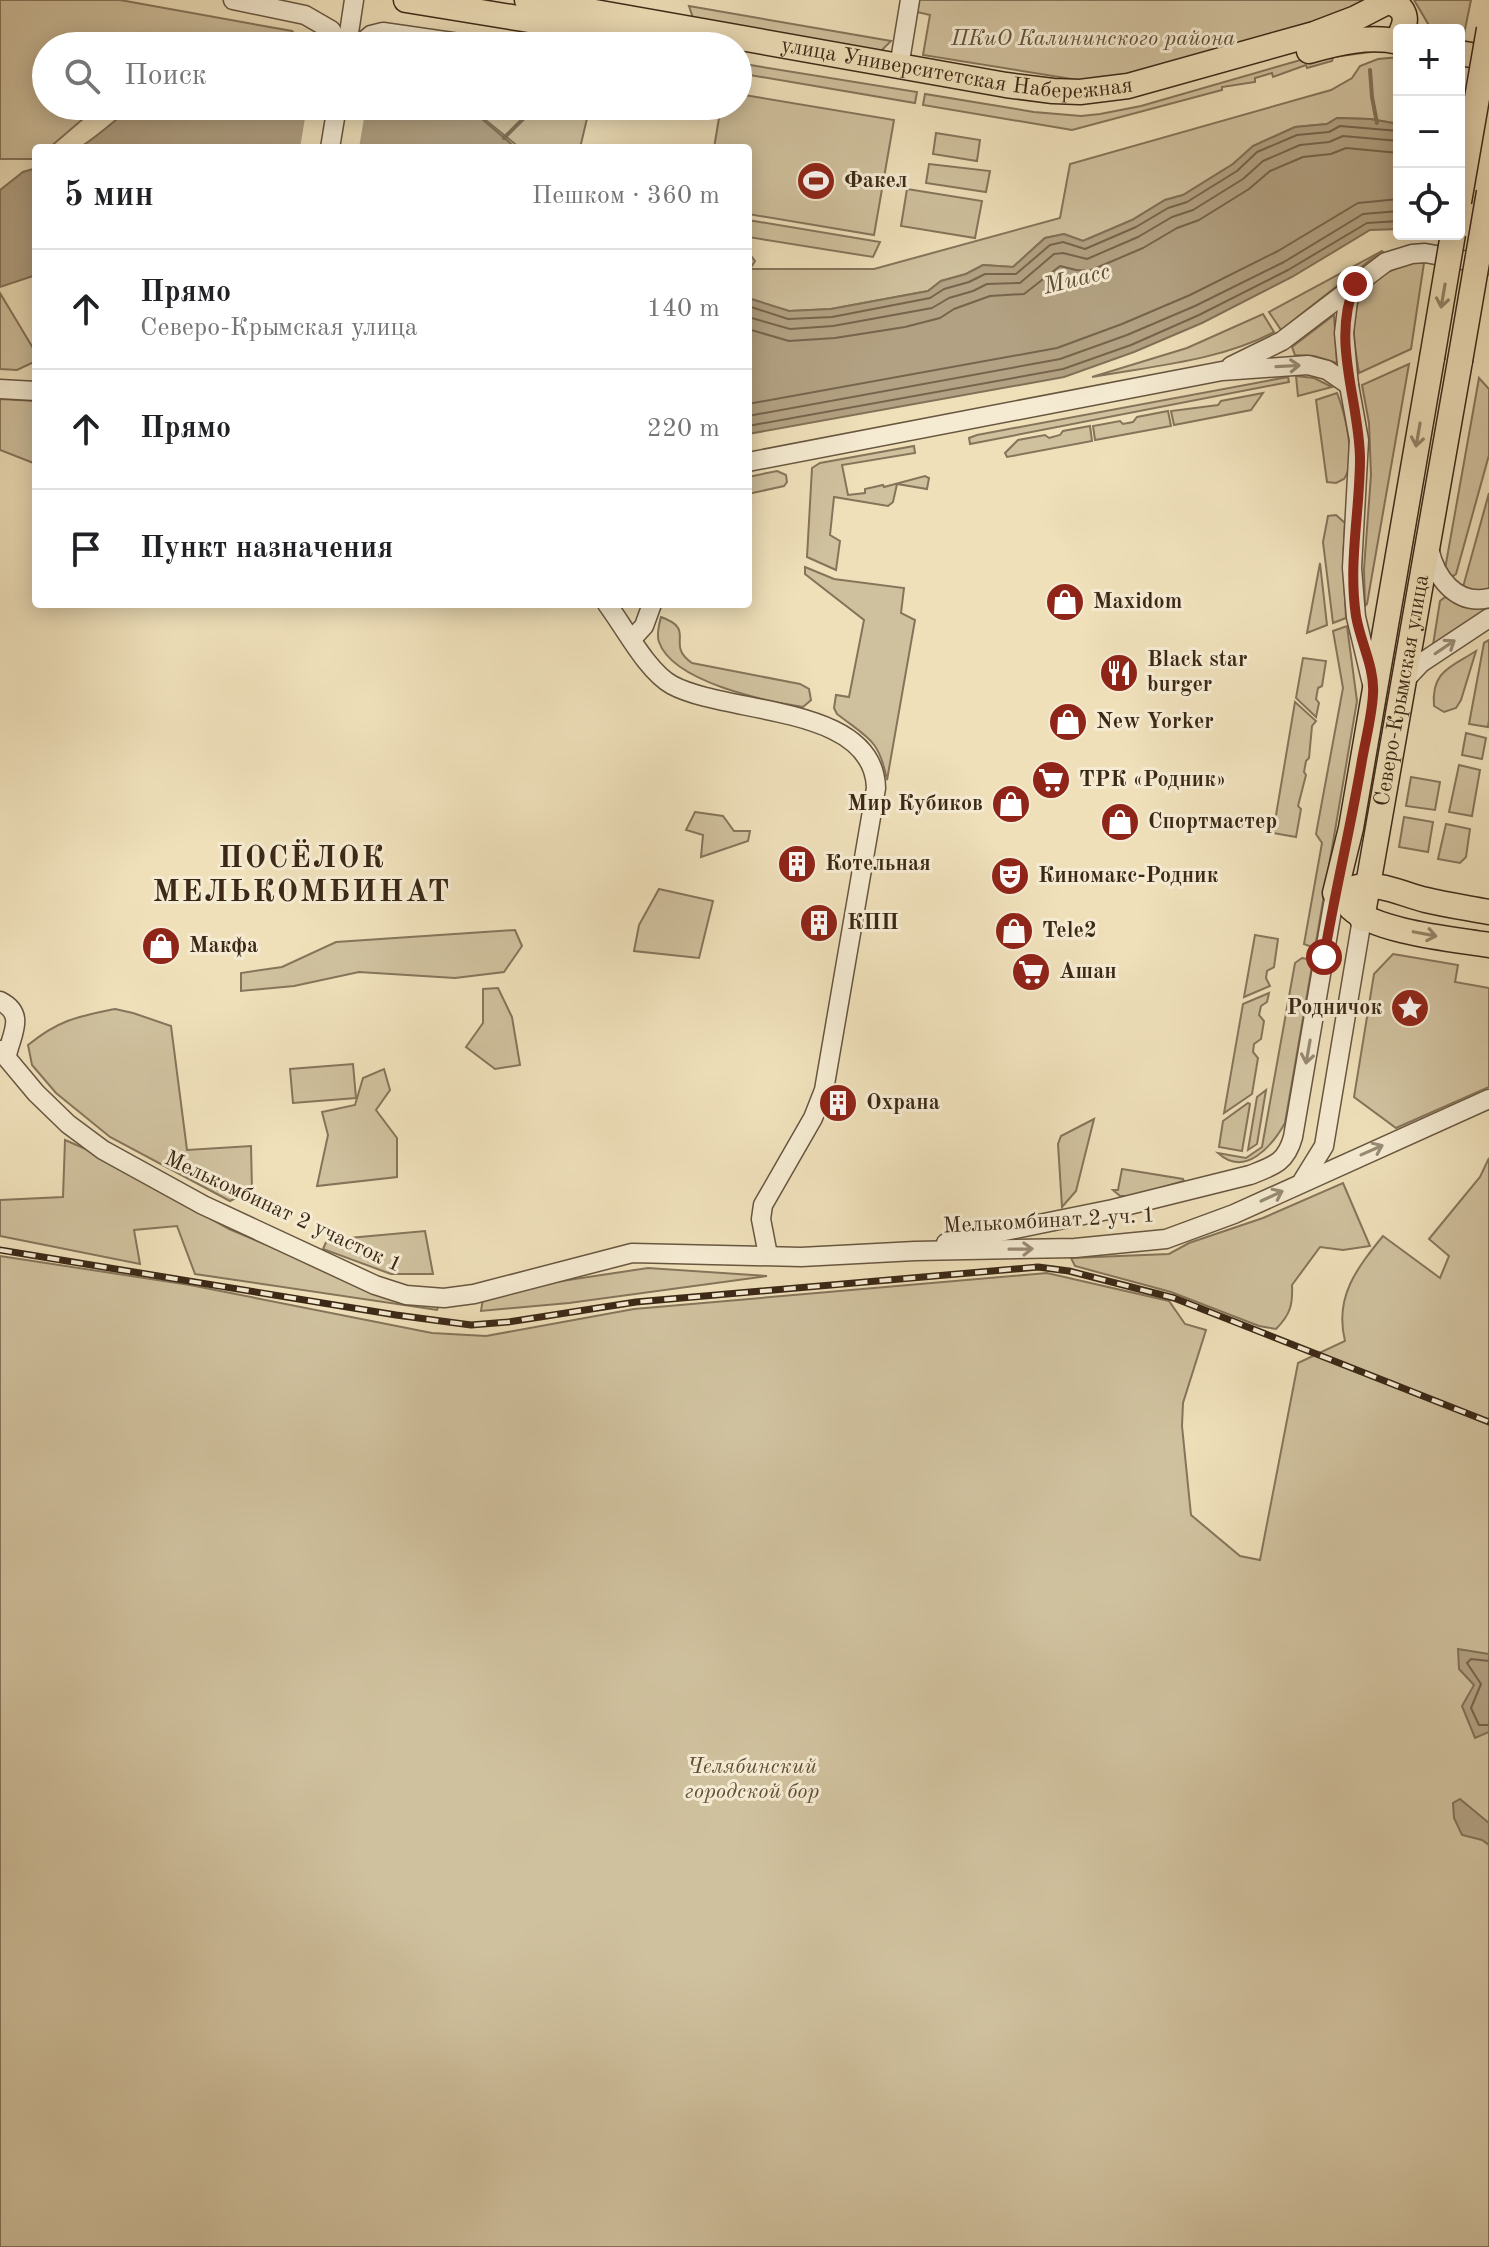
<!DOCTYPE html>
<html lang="ru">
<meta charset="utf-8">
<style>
body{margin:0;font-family:"Old Standard TT",serif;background:#f6f6f6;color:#202124}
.controls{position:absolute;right:24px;top:24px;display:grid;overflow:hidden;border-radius:8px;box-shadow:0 4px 20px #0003}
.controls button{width:72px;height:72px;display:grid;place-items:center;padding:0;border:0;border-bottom:2px solid #e0e0e0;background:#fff;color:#202124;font:40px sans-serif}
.stop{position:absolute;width:24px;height:24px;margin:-18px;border:6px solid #8f2418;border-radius:50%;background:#fff}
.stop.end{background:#8f2418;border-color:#fff;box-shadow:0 2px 8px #0008}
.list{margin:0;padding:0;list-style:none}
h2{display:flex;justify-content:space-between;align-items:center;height:104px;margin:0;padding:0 32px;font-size:34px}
h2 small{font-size:26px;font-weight:400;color:#757577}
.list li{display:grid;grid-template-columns:52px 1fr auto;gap:24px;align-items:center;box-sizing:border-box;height:120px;padding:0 32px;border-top:2px solid #e0e0e0}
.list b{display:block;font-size:30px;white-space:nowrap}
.list p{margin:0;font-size:26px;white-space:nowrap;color:#757577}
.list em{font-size:26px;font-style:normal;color:#757577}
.icon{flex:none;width:44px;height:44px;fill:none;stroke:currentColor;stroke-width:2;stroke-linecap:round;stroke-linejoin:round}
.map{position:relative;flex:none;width:1489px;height:2247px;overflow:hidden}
.search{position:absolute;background:#fff;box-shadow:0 4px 20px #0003;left:32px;top:32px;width:720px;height:88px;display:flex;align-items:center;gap:20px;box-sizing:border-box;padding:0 28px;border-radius:44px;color:#757577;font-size:30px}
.panel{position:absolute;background:#fff;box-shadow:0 4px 20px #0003;left:32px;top:144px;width:720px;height:464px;border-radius:8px}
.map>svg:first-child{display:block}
</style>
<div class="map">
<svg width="1489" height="2247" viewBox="0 0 1489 2247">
<rect width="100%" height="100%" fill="#efe0ba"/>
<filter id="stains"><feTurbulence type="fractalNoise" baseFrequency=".0025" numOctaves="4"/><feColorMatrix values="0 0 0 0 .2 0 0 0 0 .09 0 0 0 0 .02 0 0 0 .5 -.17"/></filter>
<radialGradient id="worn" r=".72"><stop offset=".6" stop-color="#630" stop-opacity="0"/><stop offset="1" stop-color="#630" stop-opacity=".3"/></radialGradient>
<g fill="#d0c19e" stroke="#86745a" stroke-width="2">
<polygon points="0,0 120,0 292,31 307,46 46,46 46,106 98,106 49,148 36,148 36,159 0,159"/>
<polygon points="919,0 1366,0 1337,16 1142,72 1084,81 923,55 930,15 917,12"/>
<polygon points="1414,0 1471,0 1462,44 1459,43 1459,30 1434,30 1430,27"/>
<polygon points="689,6 891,41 881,51 693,18"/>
<polygon points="1393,49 1333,57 1332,61 1307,68 1306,65 1273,77 1272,73 1255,78 1255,82 1222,87 1222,90 1072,130 923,105 925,94 1034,112 1081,116 1100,114 1141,106 1318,55"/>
<polygon points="1399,57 1399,124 1370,119 1337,118 1327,124 1295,127 1253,146 1233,164 1183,195 1165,200 1132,220 1083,241 1064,234 1045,238 1013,267 983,265 966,274 941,281 928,291 831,309 789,311 748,298 748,252 755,261 750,269 874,269 1060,218 1070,164 1331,90 1352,78 1360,66 1378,59"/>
<polygon points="738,63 917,92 915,103 738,73"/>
<polygon points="738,94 894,120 874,235 748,214 748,148 714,148 721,106 738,106"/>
<polygon points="457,106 590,106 580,148 520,148 482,117"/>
<polygon points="936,133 980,140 977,161 933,154"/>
<polygon points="929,164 990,171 986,192 926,183"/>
<polygon points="907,189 982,201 975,238 901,226"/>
<polygon points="748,220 880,242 873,257 748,237"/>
<polygon points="1382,251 1383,252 1370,260 1281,330 1269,312"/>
<path d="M1411 263H1424L1411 349 1359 373C1349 315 1347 283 1411 263Z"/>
<polygon points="0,293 36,353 36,361 17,370 0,369"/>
<path d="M1263 314 1274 332C1219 361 1152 366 1092 377L1187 348Z"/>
<polygon points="1334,315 1337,363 1314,356 1295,355 1292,347"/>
<polygon points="1409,364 1367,604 1365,606 1364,569 1371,475 1369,423 1362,385"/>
<polygon points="1296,376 1314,378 1332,387 1298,396"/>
<polygon points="1288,377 1289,382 970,444 969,438 977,435"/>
<polygon points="1479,378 1489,389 1489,455 1456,574 1450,578 1445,569"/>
<polygon points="1263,393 1251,410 1174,425 1171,411 1218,405 1221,401"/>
<path d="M1337 393C1345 413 1357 461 1344 479L1336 483 1327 482 1316 400Z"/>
<polygon points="0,399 36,401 36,464 0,450"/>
<polygon points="1168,411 1171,426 1095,440 1093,426 1120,421 1123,424 1133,422 1137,417"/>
<polygon points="1090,426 1092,441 1007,457 1005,453 1018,440 1045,435 1049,438 1060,435 1063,431"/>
<polygon points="914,446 915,453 842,465 848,495 865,493 865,489 883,485 884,487 925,476 929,478 927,489 897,484 893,502 888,506 834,497 830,535 840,541 836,570 807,557 812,468 820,463"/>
<polygon points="777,471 786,475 787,482 784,486 748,494 748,477"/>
<polygon points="1489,493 1489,591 1478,592 1463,587"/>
<polygon points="1336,515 1345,523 1343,560 1346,618 1333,623 1323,542 1328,516"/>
<polygon points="1320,563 1327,625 1307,633"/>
<path d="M805 567 834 579 904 588 901 613 915 620 887 780C879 739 868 738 837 714L834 708 836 695 849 697 864 620 805 574Z"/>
<polygon points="1445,597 1463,607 1489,609 1433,645 1440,601"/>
<path d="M661 617C698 630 664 644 692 663L800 684 809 689 811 700 803 707C765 701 673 682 659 642 656 635 659 625 661 617Z"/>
<polygon points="1347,626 1357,701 1315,948 1304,944 1322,843 1316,834 1343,688 1333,631"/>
<polygon points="1489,640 1489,720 1488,727 1469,724 1484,643"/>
<path d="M1476 651 1461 700 1456 708 1444 712 1434 706C1431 671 1451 667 1476 651Z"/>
<polygon points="1303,658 1326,661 1322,686 1318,688 1316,699 1319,703 1316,717 1296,698"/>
<polygon points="1295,702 1316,721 1312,726 1309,758 1306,761 1304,772 1306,775 1298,806 1301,809 1296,837 1273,833"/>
<polygon points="1466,733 1486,738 1482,759 1462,755"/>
<polygon points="1459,765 1480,770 1472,816 1449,812"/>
<polygon points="1411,777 1440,782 1435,810 1406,806"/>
<polygon points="695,812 723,816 734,831 750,831 748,841 701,857 703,835 686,830"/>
<polygon points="1404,817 1433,822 1428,852 1399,847"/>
<polygon points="1446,824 1470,829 1466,857 1460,863 1438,859"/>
<polygon points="659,889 713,901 699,958 634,951 639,925"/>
<polygon points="515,930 522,946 504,972 455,978 359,972 294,986 241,991 241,973 282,967 336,942"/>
<polygon points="1255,935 1278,939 1274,967 1267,971 1266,978 1270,986 1244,997"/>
<polygon points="1393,954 1458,965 1455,982 1489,988 1489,1087 1396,1128 1354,1097 1374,974"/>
<path d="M1302 958 1313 960 1285 1123C1272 1146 1245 1178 1218 1153L1246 1158 1262 1147 1295 963Z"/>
<polygon points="498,988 512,1017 520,1065 495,1069 466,1047 483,1023 483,989"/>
<polygon points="1269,993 1267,1002 1261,1006 1259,1015 1264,1021 1261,1039 1254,1044 1253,1052 1258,1058 1252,1094 1224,1113 1243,1004"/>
<path d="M115 1009 133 1013 171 1026 187 1150 251 1146 252 1190 230 1201 110 1137 56 1093 32 1065 28 1045C59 1020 76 1017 115 1009Z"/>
<polygon points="353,1064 356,1098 293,1103 290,1069"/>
<polygon points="384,1069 390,1090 376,1110 397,1138 397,1177 317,1186 328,1135 322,1112 355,1105 363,1078"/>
<polygon points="1266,1090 1257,1144 1248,1150 1257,1097"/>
<polygon points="1248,1103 1250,1104 1242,1151 1219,1147 1223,1121"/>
<polygon points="1094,1119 1076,1191 1062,1207 1058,1144 1061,1136"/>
<polygon points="65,1140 88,1150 229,1229 386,1296 440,1303 437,1310 195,1274 177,1226 134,1230 140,1264 0,1236 0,1200 63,1197"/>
<path d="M1489 1158V2247H0V1256L190 1285 432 1333 486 1336 634 1309 1047 1273 1169 1301 1185 1324 1206 1330 1183 1403 1182 1426 1191 1515 1240 1556 1260 1560 1298 1363 1345 1341C1334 1297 1357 1268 1383 1236L1440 1278 1449 1256 1429 1239 1480 1177Z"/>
<polygon points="1122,1169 1183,1179 1184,1181 1132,1196 1120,1196 1113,1190 1118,1190"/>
<path d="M1343 1183 1370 1246 1343 1250 1320 1247 1292 1285C1293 1305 1290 1315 1276 1329L1259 1326 1171 1292 1075 1266 1071 1258 1169 1254 1189 1243 1263 1218Z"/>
<polygon points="425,1231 433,1274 391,1274 323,1249 327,1240"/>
<polygon points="648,1268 767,1276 569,1303 481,1311 483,1298 555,1282"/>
</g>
<g fill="#b2a182" stroke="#827157" stroke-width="2">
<path d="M130 106H453L482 119 516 148H78C86 145 126 113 130 106Z"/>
<polygon points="1337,118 1370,119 1399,124 1399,229 1370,230 1292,277 1202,323 1134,352 1064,377 748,434 748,298 789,311 831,309 928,291 941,281 966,274 983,265 1013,267 1045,238 1064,234 1083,241 1132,220 1165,200 1183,195 1233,164 1253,146 1295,127 1327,124"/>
<polygon points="36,168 36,275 0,287 0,190 23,172"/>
<polygon points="1458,1649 1489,1654 1489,1732 1475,1738 1462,1706 1474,1685 1459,1669"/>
<polygon points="1460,1799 1489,1823 1489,1845 1482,1840 1462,1835 1454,1818 1453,1803"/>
</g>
<g fill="#efe0ba">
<polygon points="307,106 366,106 359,148 300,148"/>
<polygon points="1459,158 1489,159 1489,211 1459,213"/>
</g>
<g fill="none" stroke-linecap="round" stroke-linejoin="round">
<g stroke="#76644c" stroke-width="2">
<polyline points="748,306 788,319 832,317 930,298 944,289 969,282 985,274 1016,274 1050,245 1063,242 1085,249 1136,227 1168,208 1187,202 1237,171 1257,152 1297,135 1329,132 1340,126 1399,131"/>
<polyline points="748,317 790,329 833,326 932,308 949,298 973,291 987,284 1020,283 1054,254 1063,253 1087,259 1138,237 1172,217 1193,210 1243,179 1263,161 1300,145 1329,142 1343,136 1399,141"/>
<polyline points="748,329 789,341 835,338 905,327 940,318 954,309 990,296 1024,294 1060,266 1076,270 1089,271 1143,248 1177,228 1199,220 1249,189 1270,171 1303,157 1331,154 1346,148 1399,153"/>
<polyline points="748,404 1057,348 1122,324 1190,295 1278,251 1358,203 1399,199"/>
<polyline points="748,416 1060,359 1127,335 1195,306 1284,262 1363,214 1399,211"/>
<polyline points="748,426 1063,369 1131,345 1199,315 1288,270 1367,223 1399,221"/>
<polyline points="1489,1661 1471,1659 1467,1663 1481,1684 1471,1708 1479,1725 1489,1725"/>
</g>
<g stroke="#827157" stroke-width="4">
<polyline points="1370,70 1372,97 1377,123"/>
<polyline points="504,138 536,106"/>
</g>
<defs>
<g id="minor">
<polyline points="233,0 305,15 331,30 340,46"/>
<polyline points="347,46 354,0"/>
<polyline points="358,46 371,35 383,32 480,46"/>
<polyline points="587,46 657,40"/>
<polyline points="899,67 910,0"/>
<polyline points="330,148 337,106"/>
<polyline points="1355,284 1348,301 1344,333 1349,385 1359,440 1352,568 1356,617 1372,684"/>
<polyline points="1231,366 1282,341 1386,262 1412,254 1425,253 1489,265"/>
<polyline points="0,389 36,391"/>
<polyline points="748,462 1222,371 1308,365 1327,370 1349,385"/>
<path d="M1429 548C1435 577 1456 606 1489 598"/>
<path d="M607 604C625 628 647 671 672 685 728 715 874 704 876 788L824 1090 813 1118 763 1205 761 1219 768 1255"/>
<polyline points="632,639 644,626 652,604"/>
<polyline points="1404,681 1421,663 1489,618"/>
<path d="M0 1001C26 1014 12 1033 7 1055"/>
<polyline points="0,1050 36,1093 68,1124 103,1150 203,1205 375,1285 406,1295 444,1298 474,1294 632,1253 801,1257 915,1251 1075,1248 1166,1239 1234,1214 1489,1099"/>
<polyline points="1303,1180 1324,1146 1362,919"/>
<path d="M946 1243 1113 1209 1250 1175C1273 1166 1286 1163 1293 1137L1335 893"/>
</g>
<g id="major">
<polyline points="406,0 641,38"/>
<path id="s1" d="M527 0 1006 85 1053 91 1080 92 1128 86 1314 34 1356 18 1387 2C1402 4 1409 16 1402 30"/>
<path d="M1309 51C1337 43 1370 35 1399 42"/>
<polyline points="1459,53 1489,58"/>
<path d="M1353 888C1380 881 1401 894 1426 900 1447 905 1468 908 1489 912"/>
<polyline points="1335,893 1351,828 1432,358"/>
<path d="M1351 908C1376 932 1453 939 1489 945"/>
<path id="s2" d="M1362 919 1460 361"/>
</g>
</defs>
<use href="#minor" stroke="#68563f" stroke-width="21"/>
<use href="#major" stroke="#3b2816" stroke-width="27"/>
<use href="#minor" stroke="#f5ebd2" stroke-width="18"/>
<use href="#major" stroke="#efe0ba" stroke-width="24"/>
<defs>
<polyline id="rail" points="0,1250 396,1315 471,1325 508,1322 636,1302 1038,1267 1069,1271 1174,1298 1489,1422"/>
</defs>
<use href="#rail" stroke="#3b2816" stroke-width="7"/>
<use href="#rail" stroke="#f5ebd2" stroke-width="4" stroke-dasharray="12" stroke-linecap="butt"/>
<defs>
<g id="major-bridge">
<polyline points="1459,202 1489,29"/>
<polyline points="1432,358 1453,234"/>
<polyline points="1460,361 1489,192"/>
</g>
</defs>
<use href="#major-bridge" stroke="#3b2816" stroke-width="27" stroke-linecap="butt"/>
<use href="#major-bridge" stroke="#efe0ba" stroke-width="24"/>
</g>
<defs><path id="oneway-shaft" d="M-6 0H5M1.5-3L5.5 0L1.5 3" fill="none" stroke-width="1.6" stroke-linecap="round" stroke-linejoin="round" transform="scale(2)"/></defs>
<g stroke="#958468">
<use href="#oneway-shaft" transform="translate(1443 296) rotate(100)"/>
<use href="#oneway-shaft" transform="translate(1418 435) rotate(100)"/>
<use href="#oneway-shaft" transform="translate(1425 934) rotate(11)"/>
</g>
<g stroke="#988a74">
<use href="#oneway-shaft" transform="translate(1288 366) rotate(-3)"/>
<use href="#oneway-shaft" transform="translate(1445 647) rotate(-34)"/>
<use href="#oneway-shaft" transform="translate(1308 1052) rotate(100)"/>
<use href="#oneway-shaft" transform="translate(1372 1150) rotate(-24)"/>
<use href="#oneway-shaft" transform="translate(1272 1196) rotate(-25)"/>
<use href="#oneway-shaft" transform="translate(1021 1249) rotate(-1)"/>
</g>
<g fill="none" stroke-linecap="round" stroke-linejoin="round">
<path stroke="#8f2418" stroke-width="10" d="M1324 957C1335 891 1351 826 1362 760 1366 738 1372 715 1373 694 1375 668 1360 641 1356 616 1348 563 1360 511 1360 458 1359 399 1331 342 1355 284"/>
</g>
<defs>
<symbol id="stadium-disc" viewBox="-11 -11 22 22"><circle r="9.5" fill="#8f2418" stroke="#f5ebd2"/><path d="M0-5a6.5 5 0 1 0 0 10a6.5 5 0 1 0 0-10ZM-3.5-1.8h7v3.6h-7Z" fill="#fff"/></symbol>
<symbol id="shop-disc" viewBox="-11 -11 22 22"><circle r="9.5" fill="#8f2418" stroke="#f5ebd2"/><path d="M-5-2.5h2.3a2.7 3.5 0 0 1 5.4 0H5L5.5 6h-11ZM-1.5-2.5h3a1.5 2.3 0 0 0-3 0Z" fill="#fff"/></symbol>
<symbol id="restaurant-disc" viewBox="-11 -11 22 22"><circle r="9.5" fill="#8f2418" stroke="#f5ebd2"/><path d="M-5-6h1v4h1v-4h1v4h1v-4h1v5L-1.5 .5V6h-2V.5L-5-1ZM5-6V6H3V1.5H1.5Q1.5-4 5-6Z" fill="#fff"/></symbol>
<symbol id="supermarket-disc" viewBox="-11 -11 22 22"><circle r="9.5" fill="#8f2418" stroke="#f5ebd2"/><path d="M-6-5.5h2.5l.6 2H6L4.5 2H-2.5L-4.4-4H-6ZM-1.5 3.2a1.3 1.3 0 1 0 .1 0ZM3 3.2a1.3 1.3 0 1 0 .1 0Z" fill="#fff"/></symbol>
<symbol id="building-disc" viewBox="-11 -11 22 22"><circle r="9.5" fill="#8f2418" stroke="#f5ebd2"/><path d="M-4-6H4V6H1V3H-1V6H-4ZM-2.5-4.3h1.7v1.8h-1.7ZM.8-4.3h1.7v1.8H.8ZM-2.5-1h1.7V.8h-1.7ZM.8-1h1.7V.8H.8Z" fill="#fff"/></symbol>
<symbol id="theatre-disc" viewBox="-11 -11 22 22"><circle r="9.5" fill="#8f2418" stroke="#f5ebd2"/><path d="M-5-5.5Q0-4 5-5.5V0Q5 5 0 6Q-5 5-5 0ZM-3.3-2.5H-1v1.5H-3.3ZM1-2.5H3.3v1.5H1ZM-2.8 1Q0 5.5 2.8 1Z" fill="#fff"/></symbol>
<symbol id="sight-disc" viewBox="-11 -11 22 22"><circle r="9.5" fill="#8f2418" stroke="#f5ebd2"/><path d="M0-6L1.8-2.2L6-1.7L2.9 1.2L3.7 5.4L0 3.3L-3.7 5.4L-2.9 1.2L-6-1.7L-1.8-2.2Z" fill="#fff"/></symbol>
</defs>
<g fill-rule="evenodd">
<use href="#stadium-disc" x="794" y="159" width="44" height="44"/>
<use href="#shop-disc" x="1043" y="580" width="44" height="44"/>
<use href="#restaurant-disc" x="1097" y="651" width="44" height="44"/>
<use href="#shop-disc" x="1046" y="700" width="44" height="44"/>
<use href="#supermarket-disc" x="1029" y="758" width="44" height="44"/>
<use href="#shop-disc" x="989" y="782" width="44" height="44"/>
<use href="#shop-disc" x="1098" y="800" width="44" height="44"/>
<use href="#building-disc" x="775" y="842" width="44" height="44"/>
<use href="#theatre-disc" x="988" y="854" width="44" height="44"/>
<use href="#building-disc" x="797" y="901" width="44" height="44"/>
<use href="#shop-disc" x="992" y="909" width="44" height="44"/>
<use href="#shop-disc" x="139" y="924" width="44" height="44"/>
<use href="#supermarket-disc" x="1009" y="950" width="44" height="44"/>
<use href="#sight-disc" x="1388" y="986" width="44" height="44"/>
<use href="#building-disc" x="816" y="1081" width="44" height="44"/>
</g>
<g text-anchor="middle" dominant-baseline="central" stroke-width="6" stroke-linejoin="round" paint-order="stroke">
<g font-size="22" font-style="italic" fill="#604e38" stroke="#f5ebd2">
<text x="1093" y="39">ПКиО Калининского района</text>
<text x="752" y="1767">Челябинский<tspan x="752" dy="25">городской бор</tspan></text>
</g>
<g font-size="22" fill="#3b2816" stroke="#f5ebd2">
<text stroke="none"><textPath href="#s1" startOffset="436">улица Университетская Набережная</textPath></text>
<text stroke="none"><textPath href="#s2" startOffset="232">Северо-Крымская улица</textPath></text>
<text transform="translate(283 1212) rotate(25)">Мелькомбинат 2 участок 1</text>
<text transform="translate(1049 1221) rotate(-3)">Мелькомбинат 2 уч. 1</text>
</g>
<g font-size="22" font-weight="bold" fill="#3b2816" stroke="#f5ebd2" text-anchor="start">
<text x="844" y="181">Факел</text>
<text x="1093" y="602">Maxidom</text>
<text x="1147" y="660">Black star<tspan x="1147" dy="25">burger</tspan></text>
<text x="1096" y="722">New Yorker</text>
<text x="1079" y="780">ТРК «Родник»</text>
<text x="983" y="804" text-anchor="end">Мир Кубиков</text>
<text x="1148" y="822">Спортмастер</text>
<text x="825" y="864">Котельная</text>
<text x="1038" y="876">Киномакс-Родник</text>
<text x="847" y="923">КПП</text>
<text x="1042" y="931">Tele2</text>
<text x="189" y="946">Макфа</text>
<text x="1059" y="972">Ашан</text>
<text x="1382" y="1008" text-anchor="end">Родничок</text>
<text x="866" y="1103">Охрана</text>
</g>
<g font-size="24" font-style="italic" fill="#5f4c36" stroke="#f5ebd2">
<text transform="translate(1077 280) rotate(-14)">Миасс</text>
</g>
<g font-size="30" font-weight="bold" letter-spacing="2" fill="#3b2816" stroke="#f5ebd2">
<text x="302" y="859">ПОСЁЛОК<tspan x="302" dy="34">МЕЛЬКОМБИНАТ</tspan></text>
</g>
</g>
<rect width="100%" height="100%" filter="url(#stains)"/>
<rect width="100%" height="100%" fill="url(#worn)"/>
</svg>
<div class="controls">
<button>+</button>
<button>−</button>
<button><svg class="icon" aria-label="locate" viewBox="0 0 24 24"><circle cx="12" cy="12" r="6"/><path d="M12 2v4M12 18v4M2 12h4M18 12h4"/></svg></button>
</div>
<div class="stop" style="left:1324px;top:957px"></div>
<div class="stop end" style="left:1355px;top:284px"></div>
<div class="search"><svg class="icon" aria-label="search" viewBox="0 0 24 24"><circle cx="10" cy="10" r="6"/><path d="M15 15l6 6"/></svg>Поиск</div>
<section class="panel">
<h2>5 мин<small>Пешком · 360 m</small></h2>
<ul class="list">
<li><svg class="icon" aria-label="ahead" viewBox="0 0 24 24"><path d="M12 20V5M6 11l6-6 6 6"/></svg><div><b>Прямо</b><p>Северо-Крымская улица</p></div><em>140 m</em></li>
<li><svg class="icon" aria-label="ahead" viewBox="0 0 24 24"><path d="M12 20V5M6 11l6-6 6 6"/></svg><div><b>Прямо</b></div><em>220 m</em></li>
<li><svg class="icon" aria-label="arrive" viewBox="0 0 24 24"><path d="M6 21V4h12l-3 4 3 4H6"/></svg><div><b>Пункт назначения</b></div></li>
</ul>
</section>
</div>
